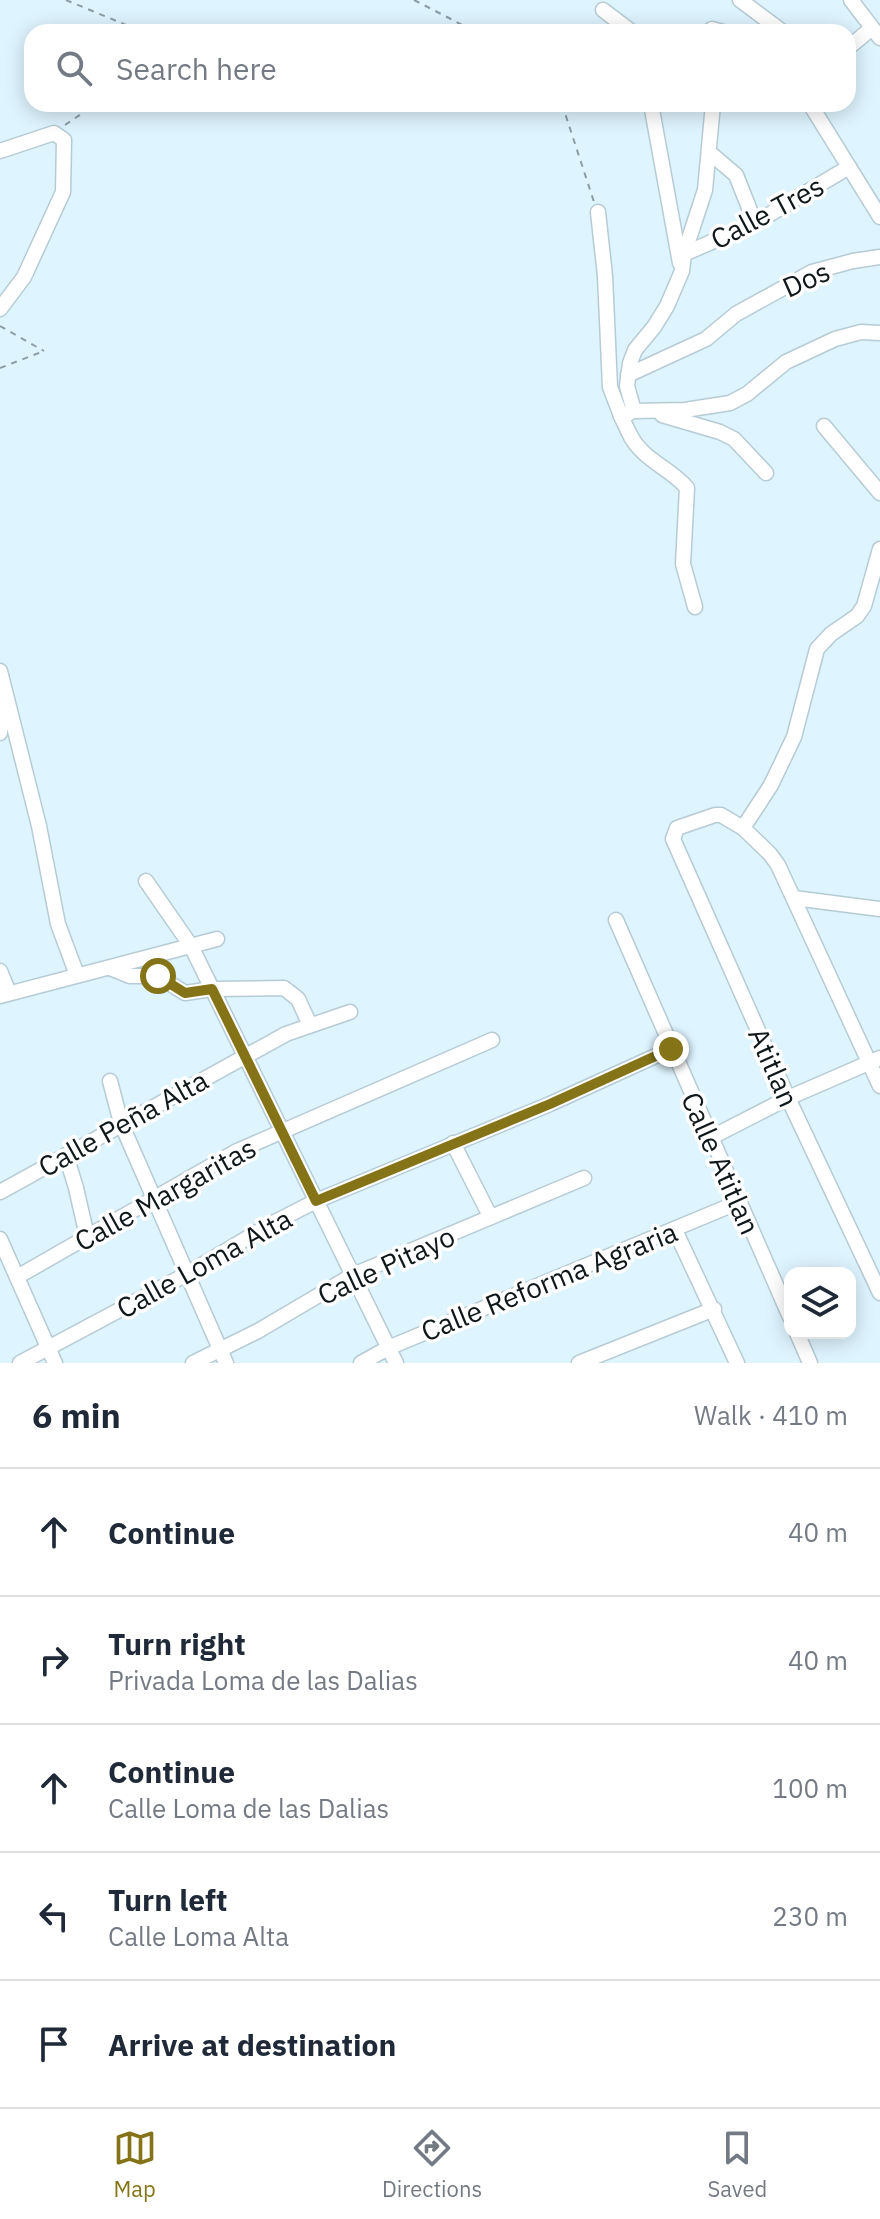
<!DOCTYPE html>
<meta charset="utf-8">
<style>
body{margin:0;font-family:"IBM Plex Sans",sans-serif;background:#f2f2f3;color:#1f2937}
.controls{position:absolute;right:24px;bottom:24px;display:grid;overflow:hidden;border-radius:16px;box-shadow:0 4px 20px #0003}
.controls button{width:72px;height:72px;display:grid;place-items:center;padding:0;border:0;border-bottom:2px solid #e0e1e3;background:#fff;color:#1f2937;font:40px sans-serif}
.stop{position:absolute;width:24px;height:24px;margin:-18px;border:6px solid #857417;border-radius:50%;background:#fff}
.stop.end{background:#857417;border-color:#fff;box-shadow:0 2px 8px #0008}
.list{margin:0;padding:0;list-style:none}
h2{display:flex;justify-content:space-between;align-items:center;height:104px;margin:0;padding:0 32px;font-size:34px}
h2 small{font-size:26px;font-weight:400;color:#747a83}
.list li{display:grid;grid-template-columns:52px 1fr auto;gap:24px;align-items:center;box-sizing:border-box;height:128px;padding:0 32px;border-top:2px solid #e0e1e3}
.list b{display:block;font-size:30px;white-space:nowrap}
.list p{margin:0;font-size:26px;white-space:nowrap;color:#747a83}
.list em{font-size:26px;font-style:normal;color:#747a83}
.icon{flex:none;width:44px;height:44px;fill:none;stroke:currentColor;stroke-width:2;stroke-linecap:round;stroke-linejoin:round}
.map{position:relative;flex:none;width:880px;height:1363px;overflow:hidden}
.search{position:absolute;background:#fff;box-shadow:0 4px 20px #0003;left:24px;right:24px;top:24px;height:88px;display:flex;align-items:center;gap:20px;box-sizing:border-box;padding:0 28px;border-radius:24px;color:#747a83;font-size:30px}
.sheet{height:744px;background:#fff}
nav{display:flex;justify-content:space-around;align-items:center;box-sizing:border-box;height:112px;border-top:2px solid #e0e1e3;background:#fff;font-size:22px;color:#747a83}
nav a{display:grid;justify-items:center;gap:4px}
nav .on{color:#857417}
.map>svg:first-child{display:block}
</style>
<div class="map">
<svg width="880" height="1363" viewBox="0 0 880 1363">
<rect width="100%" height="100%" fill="#def4fe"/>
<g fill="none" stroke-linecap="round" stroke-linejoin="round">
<defs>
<g id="minor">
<polyline points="740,0 783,32"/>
<polyline points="851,0 880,38"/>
<polyline points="603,10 632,32"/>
<polyline points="708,32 712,29 723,32"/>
<polyline points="848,48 872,28"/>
<polyline points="651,104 680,263"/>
<polyline points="713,104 705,190 684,254 682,271 667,306 654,327 635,350 630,363 627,386 634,411 685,410 730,403 747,394 786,362 835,339 861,332 880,333"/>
<polyline points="810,104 880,217"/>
<polyline points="0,151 54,133 64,140 63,192 24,277 0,309"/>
<polyline points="710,153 736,175 755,223"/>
<polyline points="598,212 605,276 610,387 621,416 630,413"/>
<polyline points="684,254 755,223 849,167"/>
<polyline points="628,375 706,339 736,314 812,272 853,261 880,257"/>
<polyline points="662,415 720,432 734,439 766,473"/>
<path d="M621 416C627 428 631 441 641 450 655 465 674 472 687 488L683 564 695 607"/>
<polyline points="824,426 880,493"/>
<polyline points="0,671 39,826 58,924 77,975"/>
<polyline points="0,733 4,701"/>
<polyline points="743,828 771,785 794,737 817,649 831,634 857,616 864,606 880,549"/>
<polyline points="146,881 191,946 396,1363"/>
<polyline points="794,898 880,909"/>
<polyline points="616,920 790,1317"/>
<polyline points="110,968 130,976 158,976 185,993 212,989 284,988 298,999 310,1025"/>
<polyline points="0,971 9,993"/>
<polyline points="0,996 217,939"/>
<polyline points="110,1081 121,1123 226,1363"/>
<polyline points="880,1086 778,865 770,854 743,828 721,815 715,815 677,828 673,839 788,1098 880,1293"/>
<polyline points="710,1138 788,1098 880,1058"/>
<polyline points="453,1143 490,1216"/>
<polyline points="66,1155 76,1188 87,1236"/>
<polyline points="0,1192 286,1034 350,1012"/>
<polyline points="675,1230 737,1363"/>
<polyline points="0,1239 55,1363"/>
<polyline points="17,1277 235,1152 492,1040"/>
<polyline points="797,1333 810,1363"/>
<polyline points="20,1363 185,1275 271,1224 316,1201 550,1104 671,1049"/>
<polyline points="193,1363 258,1331 353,1275 584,1178"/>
<polyline points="361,1363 388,1348 739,1202"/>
<polyline points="579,1363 714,1309"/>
</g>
</defs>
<use href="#minor" stroke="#b6cbd5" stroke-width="17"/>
<g stroke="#8c9da4" stroke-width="2" stroke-dasharray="6 6" stroke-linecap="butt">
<polyline points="66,0 143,32"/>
<polyline points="414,0 476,32"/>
<polyline points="562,104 594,202"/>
<polyline points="65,125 96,104"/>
<polyline points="0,326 44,351"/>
<polyline points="0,368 44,351"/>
</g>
<use href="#minor" stroke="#fff" stroke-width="14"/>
</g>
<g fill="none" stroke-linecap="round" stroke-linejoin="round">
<polyline stroke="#857417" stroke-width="10" points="158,976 185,993 212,989 316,1201 550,1104 671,1049"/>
</g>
<g text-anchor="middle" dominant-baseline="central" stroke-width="7" stroke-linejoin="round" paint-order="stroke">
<g font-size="28" fill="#0f171a" stroke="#fff">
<text transform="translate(767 212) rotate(-28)">Calle Tres</text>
<text transform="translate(806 279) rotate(-24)">Dos</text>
<text transform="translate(774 1067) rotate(66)">Atitlan</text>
<text transform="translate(123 1123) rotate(-29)">Calle Peña Alta</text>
<text transform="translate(721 1163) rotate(66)">Calle Atitlan</text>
<text transform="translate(165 1194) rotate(-29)">Calle Margaritas</text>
<text transform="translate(204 1263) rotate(-29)">Calle Loma Alta</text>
<text transform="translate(386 1265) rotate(-25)">Calle Pitayo</text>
<text transform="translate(549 1281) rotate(-22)">Calle Reforma Agraria</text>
</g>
</g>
</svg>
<div class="controls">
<button><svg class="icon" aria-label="layers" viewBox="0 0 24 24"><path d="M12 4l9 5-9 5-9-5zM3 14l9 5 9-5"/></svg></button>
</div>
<div class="stop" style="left:158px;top:976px"></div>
<div class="stop end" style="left:671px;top:1049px"></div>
<div class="search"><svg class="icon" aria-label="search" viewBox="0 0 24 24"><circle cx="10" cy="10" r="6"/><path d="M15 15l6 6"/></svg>Search here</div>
</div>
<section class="sheet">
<h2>6 min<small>Walk · 410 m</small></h2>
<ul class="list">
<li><svg class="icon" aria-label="ahead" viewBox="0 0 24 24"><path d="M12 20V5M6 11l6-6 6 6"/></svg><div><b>Continue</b></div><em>40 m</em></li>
<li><svg class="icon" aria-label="right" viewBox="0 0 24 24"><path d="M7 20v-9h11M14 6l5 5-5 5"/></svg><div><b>Turn right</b><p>Privada Loma de las Dalias</p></div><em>40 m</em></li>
<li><svg class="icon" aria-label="ahead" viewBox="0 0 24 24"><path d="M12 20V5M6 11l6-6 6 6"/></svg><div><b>Continue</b><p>Calle Loma de las Dalias</p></div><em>100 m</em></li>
<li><svg class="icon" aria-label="left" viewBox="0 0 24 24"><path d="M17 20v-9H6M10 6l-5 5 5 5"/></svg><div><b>Turn left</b><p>Calle Loma Alta</p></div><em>230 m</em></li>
<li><svg class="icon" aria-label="arrive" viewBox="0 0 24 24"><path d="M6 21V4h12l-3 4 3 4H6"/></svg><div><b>Arrive at destination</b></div></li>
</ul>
</section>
<nav>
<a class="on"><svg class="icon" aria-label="map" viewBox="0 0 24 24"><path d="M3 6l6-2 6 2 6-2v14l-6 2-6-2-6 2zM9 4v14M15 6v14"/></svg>Map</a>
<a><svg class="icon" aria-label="directions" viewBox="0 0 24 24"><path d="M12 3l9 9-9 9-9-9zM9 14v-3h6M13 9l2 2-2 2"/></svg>Directions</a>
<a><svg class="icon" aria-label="saved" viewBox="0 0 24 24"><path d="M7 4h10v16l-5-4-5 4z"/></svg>Saved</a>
</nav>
